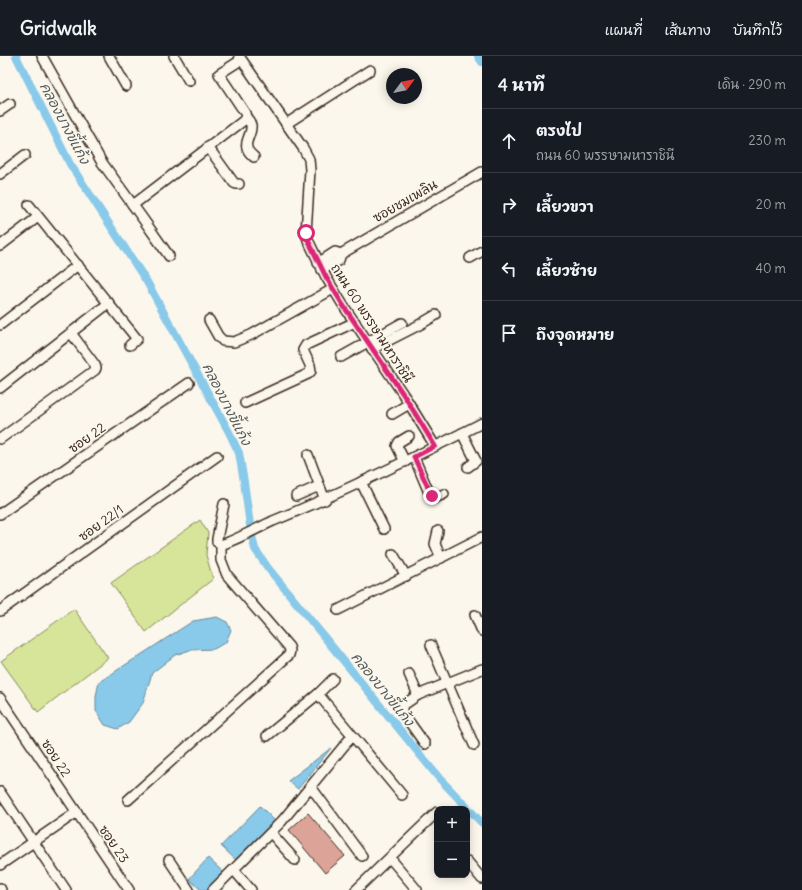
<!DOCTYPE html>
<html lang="th">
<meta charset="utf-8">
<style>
body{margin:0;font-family:Delius,"Playpen Sans Thai",sans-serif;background:#242831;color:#f1f3f6}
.controls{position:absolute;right:12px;bottom:12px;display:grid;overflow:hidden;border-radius:8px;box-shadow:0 2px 10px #0003}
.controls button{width:36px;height:36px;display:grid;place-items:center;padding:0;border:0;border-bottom:1px solid #363941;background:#171b24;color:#f1f3f6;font:20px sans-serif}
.compass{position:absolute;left:386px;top:12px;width:36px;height:36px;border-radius:50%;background:#171b24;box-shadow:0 2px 10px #0003;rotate:58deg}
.stop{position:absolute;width:12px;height:12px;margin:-9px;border:3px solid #db2777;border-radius:50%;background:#fff}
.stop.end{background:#db2777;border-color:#fff;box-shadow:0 1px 4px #0008}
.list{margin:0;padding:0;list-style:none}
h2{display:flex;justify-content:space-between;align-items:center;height:52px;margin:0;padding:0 16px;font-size:17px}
h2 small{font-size:13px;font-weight:400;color:#9ea1a6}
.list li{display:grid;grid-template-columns:26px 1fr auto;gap:12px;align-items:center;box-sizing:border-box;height:64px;padding:0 16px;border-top:1px solid #363941}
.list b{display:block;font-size:15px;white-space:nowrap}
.list p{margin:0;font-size:13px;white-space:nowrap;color:#9ea1a6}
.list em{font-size:13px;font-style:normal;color:#9ea1a6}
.icon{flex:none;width:22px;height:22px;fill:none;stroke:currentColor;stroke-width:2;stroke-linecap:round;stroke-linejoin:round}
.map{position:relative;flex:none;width:482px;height:834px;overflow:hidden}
header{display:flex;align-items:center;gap:24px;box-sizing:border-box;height:56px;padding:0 20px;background:#171b24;border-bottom:1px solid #363941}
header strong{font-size:19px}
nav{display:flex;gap:22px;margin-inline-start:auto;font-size:14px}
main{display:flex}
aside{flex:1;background:#171b24}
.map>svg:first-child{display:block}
</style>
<header>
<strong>Gridwalk</strong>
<nav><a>แผนที่</a><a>เส้นทาง</a><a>บันทึกไว้</a></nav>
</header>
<main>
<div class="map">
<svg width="482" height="834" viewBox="0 0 482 834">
<rect width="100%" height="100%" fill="#fbf7ec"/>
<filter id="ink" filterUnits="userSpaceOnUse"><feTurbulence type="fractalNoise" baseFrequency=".025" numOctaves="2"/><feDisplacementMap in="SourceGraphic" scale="8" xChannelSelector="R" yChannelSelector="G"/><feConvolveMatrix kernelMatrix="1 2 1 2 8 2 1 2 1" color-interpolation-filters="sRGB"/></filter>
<g filter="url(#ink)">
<g fill="#d6e599" stroke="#88885c">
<polygon points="200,464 208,477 206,499 213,523 146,576 111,527"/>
<polygon points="74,553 108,602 38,656 1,605"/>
</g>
<g fill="#89c9ea" stroke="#6a8998">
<polygon points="217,561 227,566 231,574 226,586 214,593 190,594 175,599 152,617 143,647 129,666 118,673 105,669 96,655 96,640 99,626 193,565"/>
<polygon points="331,692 298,733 288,725"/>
<polygon points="260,750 276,766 237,805 221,790"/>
<polygon points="208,802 224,817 209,834 201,834 189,823"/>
</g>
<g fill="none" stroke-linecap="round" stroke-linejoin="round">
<g stroke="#89c9ea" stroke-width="8">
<polyline points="16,0 70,108 147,226 229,376 239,397 244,426 251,476 255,493 268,512 439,722 482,767"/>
<polyline points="478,0 482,6"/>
</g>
</g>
<polygon fill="#dca398" stroke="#3b2a1e" points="308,757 345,800 325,817 289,774"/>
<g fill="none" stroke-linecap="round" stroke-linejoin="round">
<defs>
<g id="minor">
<polyline points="42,0 101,105 143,163 169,200"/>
<polyline points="109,0 126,30"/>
<polyline points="174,0 189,25"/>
<polyline points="239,0 303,92 309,103 310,114 306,177 308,184 326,221 343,249 405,341 435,390"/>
<polyline points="0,55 10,48"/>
<path d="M246 61C248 63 250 65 251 69 253 81 238 88 254 101"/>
<polyline points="286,68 370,14"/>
<polyline points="208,91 234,127 236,128 239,128"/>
<polyline points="0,118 25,99"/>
<polyline points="29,149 137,283 130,289"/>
<polyline points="133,149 243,65 246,61 245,57 219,18 241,4"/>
<polyline points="0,190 38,161"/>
<polyline points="470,202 482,195"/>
<polyline points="318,207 335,196 341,198"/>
<polyline points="322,214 339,204 341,198 482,116"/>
<polyline points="209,264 218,280 223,285 234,286 251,279 333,233"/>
<polyline points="0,269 78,209"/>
<polyline points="372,293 419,269 436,259"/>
<polyline points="341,301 402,267"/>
<polyline points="0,332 109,247"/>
<polyline points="245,347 308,318 311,315 310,309 303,294 306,289 355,266"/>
<polyline points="392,358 409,348"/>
<polyline points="462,377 476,405 468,411"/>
<polyline points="0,383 95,314 96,312 95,309 71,277"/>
<polyline points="308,399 325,444"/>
<polyline points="414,401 430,439 435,442 444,438"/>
<polyline points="405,406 397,390 399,386 409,380"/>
<polyline points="361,426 384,473"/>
<polyline points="296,440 319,430"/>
<path d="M224 448 217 483V486L221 489C238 483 256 473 273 465 344 436 413 402 482 367"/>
<polyline points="0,458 189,327"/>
<polyline points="438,475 435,488 441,502"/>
<polyline points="393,498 406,520"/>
<polyline points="338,554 482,481"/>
<polyline points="0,555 217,400"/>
<polyline points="475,559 482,575"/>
<polyline points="431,589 474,689"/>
<polyline points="409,618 418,639"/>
<polyline points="318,638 402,739"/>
<polyline points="0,642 129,834"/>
<polyline points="267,680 318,638 333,623"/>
<polyline points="425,688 405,660 402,656 402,650 418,639 482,613"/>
<polyline points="311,731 362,800"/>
<polyline points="0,736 66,834"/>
<polyline points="128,744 289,599 290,595 289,591 227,519 221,504 221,489"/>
<polyline points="271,777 295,804"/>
<polyline points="390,802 417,834"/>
<polyline points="169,804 189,834"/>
<polyline points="467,805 482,823"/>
<polyline points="0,809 77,756"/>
<polyline points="234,814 251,834"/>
<polyline points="0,832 1,834"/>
<polyline points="213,834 282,765 352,680"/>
<polyline points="356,834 437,756"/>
</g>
</defs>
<use href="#minor" stroke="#3b2a1e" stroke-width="12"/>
<use href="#minor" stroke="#fbf7ec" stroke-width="9"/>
</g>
</g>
<g fill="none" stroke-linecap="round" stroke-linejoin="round" filter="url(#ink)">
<polyline stroke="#db2777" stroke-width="5" points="306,177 308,184 326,221 343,249 405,341 435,390 414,401 432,440"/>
</g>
<g text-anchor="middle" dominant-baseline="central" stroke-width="3.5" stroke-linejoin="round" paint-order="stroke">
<g font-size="13" fill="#3b2a1e" stroke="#fbf7ec">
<text transform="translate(405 145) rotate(-30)">ซอยชมเพลิน</text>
<text transform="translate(372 267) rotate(57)">ถนน 60 พรรษามหาราชินี</text>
<text transform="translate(87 382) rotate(-35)">ซอย 22</text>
<text transform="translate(101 467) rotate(-36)">ซอย 22/1</text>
<text transform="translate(56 702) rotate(57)">ซอย 22</text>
<text transform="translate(114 788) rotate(56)">ซอย 23</text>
</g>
<g font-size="14" font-style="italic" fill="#525a5b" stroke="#fbf7ec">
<text transform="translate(65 67) rotate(62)">คลองบางขี้แก้ง</text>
<text transform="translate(227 348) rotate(63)">คลองบางขี้แก้ง</text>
<text transform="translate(383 633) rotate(51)">คลองบางขี้แก้ง</text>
</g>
</g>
</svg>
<div class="controls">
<button>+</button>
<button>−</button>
</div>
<svg class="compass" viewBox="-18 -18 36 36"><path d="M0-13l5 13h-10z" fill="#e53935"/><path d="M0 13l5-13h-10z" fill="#9ea1a6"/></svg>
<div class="stop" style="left:306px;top:177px"></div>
<div class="stop end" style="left:432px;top:440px"></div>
</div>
<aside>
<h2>4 นาที<small>เดิน · 290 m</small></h2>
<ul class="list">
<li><svg class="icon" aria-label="ahead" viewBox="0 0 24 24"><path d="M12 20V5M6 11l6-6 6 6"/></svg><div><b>ตรงไป</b><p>ถนน 60 พรรษามหาราชินี</p></div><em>230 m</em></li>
<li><svg class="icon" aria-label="right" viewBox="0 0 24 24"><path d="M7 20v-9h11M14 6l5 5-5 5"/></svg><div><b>เลี้ยวขวา</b></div><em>20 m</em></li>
<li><svg class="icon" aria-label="left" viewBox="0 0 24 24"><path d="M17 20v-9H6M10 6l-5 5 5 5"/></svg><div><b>เลี้ยวซ้าย</b></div><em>40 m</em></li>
<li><svg class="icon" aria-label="arrive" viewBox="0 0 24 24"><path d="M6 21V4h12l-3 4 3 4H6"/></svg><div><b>ถึงจุดหมาย</b></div></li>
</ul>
</aside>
</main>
